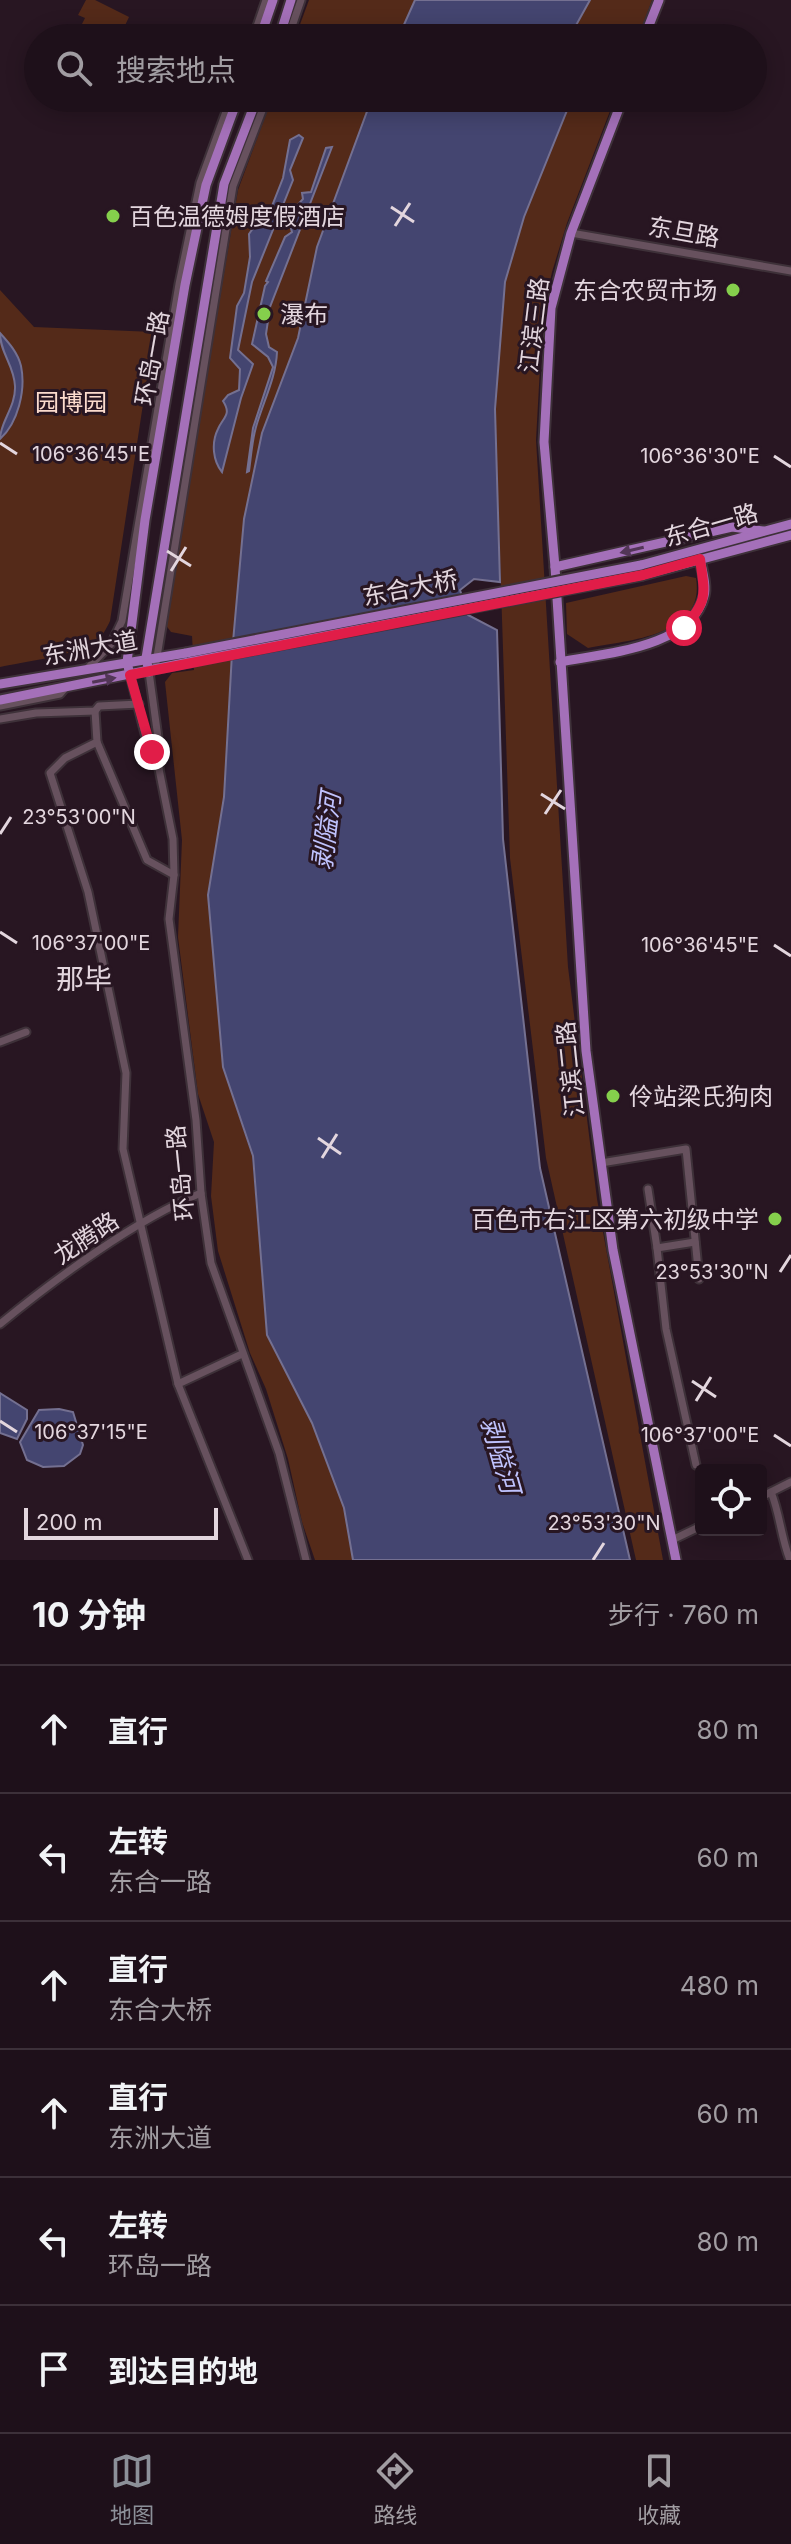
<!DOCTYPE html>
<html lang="zh">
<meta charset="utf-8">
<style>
body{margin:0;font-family:Inter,"Noto Sans SC",sans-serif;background:#261923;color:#f1f3f6}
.controls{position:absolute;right:24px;bottom:24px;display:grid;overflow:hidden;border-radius:8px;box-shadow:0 4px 20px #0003}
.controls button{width:72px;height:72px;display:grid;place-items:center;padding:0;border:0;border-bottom:2px solid #3c3039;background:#1e101a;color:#f1f3f6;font:40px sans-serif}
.scale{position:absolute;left:24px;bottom:20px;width:194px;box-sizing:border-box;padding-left:8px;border:4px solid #e3d6de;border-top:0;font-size:22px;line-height:28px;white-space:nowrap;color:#e3d6de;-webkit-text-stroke:6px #281622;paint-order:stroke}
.stop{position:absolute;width:24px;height:24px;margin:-18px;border:6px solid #e11d48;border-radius:50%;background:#fff}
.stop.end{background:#e11d48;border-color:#fff;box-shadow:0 2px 8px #0008}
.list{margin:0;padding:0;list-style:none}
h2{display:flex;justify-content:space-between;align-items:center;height:104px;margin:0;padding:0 32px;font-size:34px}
h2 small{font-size:26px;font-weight:400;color:#a19da2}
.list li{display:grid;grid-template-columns:52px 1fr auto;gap:24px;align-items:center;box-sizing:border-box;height:128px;padding:0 32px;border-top:2px solid #3c3039}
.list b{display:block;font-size:30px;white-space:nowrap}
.list p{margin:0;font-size:26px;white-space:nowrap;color:#a19da2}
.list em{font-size:26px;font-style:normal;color:#a19da2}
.icon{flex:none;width:44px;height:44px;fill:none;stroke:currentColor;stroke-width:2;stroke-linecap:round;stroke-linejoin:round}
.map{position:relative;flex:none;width:791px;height:1560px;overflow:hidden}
.search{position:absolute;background:#1e101a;box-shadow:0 4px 20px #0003;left:24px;right:24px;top:24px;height:88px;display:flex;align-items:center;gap:20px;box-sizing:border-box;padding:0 28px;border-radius:44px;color:#a19da2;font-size:30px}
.sheet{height:872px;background:#1e101a}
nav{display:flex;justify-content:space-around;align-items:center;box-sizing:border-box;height:112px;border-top:2px solid #3c3039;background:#1e101a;font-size:22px;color:#a19da2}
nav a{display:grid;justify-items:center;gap:4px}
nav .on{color:#8c9099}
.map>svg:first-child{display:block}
</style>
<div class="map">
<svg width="791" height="1560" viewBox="0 0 791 1560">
<rect width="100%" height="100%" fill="#281622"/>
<g fill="#542a19">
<polygon points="86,0 95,0 129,17 119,38 75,38 85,18 78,15"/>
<polygon points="309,0 415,0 398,38 295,38"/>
<polygon points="590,0 652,0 638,38 596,38 597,35 585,32 580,38 569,38"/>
<polygon points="272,98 372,98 317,247 298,338 262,433 244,519 224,797 208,895 223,1067 252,1156 267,1335 312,1423 344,1508 353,1560 315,1560 302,1522 288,1459 266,1389 250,1353 218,1251 211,1196 214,1142 198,1094 178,937 182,840 165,682 172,673 194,670 192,636 171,632 165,624 238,190"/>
<polygon points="572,98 615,98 567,223 552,272 543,313 536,440 568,967 597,1199 663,1560 636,1560 546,1158 510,858 495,409 505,282 524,217"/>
<path d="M0 290 34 327 154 332 110 621C106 629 103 636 95 642 78 655 23 662 0 667Z"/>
<path d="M686 576 696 578C706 636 629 640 588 648L567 634 566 603Z"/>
</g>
<g fill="#444570" stroke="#747091" stroke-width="2">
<polygon points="415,0 590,0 569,38 398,38"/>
<polygon points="372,98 572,98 524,217 505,282 495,409 500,582 474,579 460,590 468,615 497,630 503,839 540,1168 630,1560 353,1560 344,1508 312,1423 267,1335 253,1156 223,1067 208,895 224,797 232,653 244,519 262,433 298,338 317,247"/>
<path d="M299 135 303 138 290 170 293 180 252 282 238 350 253 364 241 398 222 472C213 461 211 443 218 429 223 417 232 415 223 401L228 395 239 390 240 369 230 358 237 306 244 293 250 257 249 234 263 214 270 211 283 178 290 140Z"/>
<path d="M332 147 270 307 266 334 269 347 277 352C276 378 263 402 256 427 252 441 251 457 249 471L247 472 253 428 273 367 268 357 252 344 265 286 268 282 266 281 285 237 292 232 290 225 298 210 295 208 303 199 302 193 311 192 326 148Z"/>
<path d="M0 333C9 343 18 353 21 366 26 390 18 423 0 439 0 422 16 407 15 386 14 365 0 353 0 333Z"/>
<polygon points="0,1393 27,1410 27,1419 17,1439 0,1433"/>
<polygon points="59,1409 73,1412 83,1445 80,1454 64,1466 43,1467 27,1460 20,1442 39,1410"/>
</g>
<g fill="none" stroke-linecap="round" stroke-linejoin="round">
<defs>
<g id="minor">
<polyline points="253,38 266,0"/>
<polyline points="288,38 301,0"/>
<polyline points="571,233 791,271"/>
<polyline points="156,663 233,186 267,98"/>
<polyline points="87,669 111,644 122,621 179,284 200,183 231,98"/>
<polyline points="130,675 146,738 159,769 159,745 149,672"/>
<polyline points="0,706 60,694 66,687"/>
<polyline points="95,711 97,742 65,758 50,773 88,892 126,1073 123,1149 178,1384"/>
<polyline points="0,719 36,713 95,711 99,706 139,704"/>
<polyline points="97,742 147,860 174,875"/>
<polyline points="159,769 173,839 174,875 169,919 196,1120 201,1193 211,1263 279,1453 306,1560"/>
<polyline points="0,1042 26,1032"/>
<polyline points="601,1163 686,1149 699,1279"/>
<polyline points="648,1189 657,1248"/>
<polyline points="695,1242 657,1248 666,1329 696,1465"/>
<path d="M0 1324C55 1279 135 1220 201 1193"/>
<polyline points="242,1354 178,1384 248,1560"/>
<path d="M771 1492C780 1514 781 1538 790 1560"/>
<polyline points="761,1497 791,1482"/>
<polyline points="672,1540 701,1526"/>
</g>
<g id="major">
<polyline points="260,38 273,0"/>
<polyline points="279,38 291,0"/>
<polyline points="644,38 659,0"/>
<polyline points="623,98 571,233 551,308 544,442 555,567 586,1051 613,1250 676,1560"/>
<polyline points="641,565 791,524"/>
<polyline points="555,567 732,527 763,531"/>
<polyline points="643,575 791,535"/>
<path d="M560 662C605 653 691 648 704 596 707 586 702 570 700 559"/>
<polyline points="149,672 146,658 224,184 257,98"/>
<polyline points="130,675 127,662 145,520 185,285 206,185 238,98"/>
<polyline points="0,684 186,653"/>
<polyline points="0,700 189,662"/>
</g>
</defs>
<use href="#minor" stroke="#3e3139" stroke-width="11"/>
<use href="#major" stroke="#3e3139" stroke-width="13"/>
<use href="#minor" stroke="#67515e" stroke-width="7"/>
<use href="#major" stroke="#a470b9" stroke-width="9"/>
<defs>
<g id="major-bridge">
<polyline points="186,653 641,565"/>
<polyline points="189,662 643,575"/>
</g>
</defs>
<use href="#major-bridge" stroke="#3e3139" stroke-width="13" stroke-linecap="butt"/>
<use href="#major-bridge" stroke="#a470b9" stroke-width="9"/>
</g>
<defs><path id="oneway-solid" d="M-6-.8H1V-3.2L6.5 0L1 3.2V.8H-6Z" transform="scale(2)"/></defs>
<g fill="#533657">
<use href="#oneway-solid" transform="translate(632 550) rotate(167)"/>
<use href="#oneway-solid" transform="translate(104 680) rotate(-11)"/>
</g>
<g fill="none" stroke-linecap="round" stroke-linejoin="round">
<path stroke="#e11d48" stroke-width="10" d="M152 752 130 675 643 575 700 559C705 595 708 600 684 628"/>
</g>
<path fill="none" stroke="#e3d6de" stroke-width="3" d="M391 207 414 222M395 226 410 203M0 443 17 454M774 456 791 467M167 551 191 566M171 571 186 547M541 794 565 809M545 814 561 790M0 834 11 817M0 932 17 943M774 945 791 956M318 1138 341 1154M322 1158 337 1134M780 1272 791 1255M692 1381 716 1397M696 1401 711 1377M0 1421 17 1432M774 1435 791 1446M593 1560 604 1543"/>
<g fill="#85cf4c" stroke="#281622" stroke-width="3">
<circle cx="113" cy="216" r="8"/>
<circle cx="733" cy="290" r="8"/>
<circle cx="264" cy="314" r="8"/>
<circle cx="613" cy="1096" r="8"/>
<circle cx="775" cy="1219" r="8"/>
</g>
<g text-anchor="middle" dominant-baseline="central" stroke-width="6" stroke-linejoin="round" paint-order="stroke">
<g font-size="24" fill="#e3d6de" stroke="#281622" text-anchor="start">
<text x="129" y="216">百色温德姆度假酒店</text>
<text x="717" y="290" text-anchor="end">东合农贸市场</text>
<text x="280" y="314">瀑布</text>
<text x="629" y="1096">伶站梁氏狗肉</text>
<text x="759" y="1219" text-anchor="end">百色市右江区第六初级中学</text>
</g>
<g font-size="24" fill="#e3d6de" stroke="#281622">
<text transform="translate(684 232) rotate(10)">东旦路</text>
<text transform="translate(534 325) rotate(-83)">江滨三路</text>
<text transform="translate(152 358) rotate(-80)">环岛一路</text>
<text transform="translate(711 525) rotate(-16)">东合一路</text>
<text transform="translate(410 588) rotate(-11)">东合大桥</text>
<text transform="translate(90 648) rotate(-10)">东洲大道</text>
<text transform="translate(570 1069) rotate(-96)">江滨二路</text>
<text transform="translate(180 1173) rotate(-96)">环岛一路</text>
<text transform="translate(86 1238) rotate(-34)">龙腾路</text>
</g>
<g font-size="24" fill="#fbdbcd" stroke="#281622">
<text x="71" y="402">园博园</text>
</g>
<g font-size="26" font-style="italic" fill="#bfc2fd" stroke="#281622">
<text transform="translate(326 831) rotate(-83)">剥隘河</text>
<text transform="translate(501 1455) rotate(74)">剥隘河</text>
</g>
<g font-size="28" fill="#e3d6de" stroke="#281622">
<text x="84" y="979">那毕</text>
</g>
</g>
<g font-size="20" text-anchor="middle" fill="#e3d6de" stroke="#281622" stroke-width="6" stroke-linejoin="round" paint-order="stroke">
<text x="91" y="461">106°36'45"E</text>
<text x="700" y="463">106°36'30"E</text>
<text x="79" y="824">23°53'00"N</text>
<text x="91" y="950">106°37'00"E</text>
<text x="700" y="952">106°36'45"E</text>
<text x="712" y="1279">23°53'30"N</text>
<text x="91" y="1439">106°37'15"E</text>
<text x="700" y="1442">106°37'00"E</text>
<text x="604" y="1530">23°53'30"N</text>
</g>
</svg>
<div class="controls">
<button><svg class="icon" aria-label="locate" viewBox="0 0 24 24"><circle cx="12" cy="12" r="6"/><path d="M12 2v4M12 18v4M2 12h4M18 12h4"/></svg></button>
</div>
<div class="scale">200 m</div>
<div class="stop" style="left:684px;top:628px"></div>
<div class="stop end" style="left:152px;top:752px"></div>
<div class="search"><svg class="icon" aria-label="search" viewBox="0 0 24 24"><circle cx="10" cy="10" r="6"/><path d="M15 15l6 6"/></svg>搜索地点</div>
</div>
<section class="sheet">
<h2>10 分钟<small>步行 · 760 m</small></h2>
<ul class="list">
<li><svg class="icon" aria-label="ahead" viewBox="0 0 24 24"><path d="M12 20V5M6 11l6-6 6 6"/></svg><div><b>直行</b></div><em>80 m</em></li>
<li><svg class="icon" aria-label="left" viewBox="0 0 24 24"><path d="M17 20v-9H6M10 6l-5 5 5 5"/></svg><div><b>左转</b><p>东合一路</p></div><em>60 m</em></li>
<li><svg class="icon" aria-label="ahead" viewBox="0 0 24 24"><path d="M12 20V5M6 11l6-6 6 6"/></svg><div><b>直行</b><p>东合大桥</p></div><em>480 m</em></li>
<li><svg class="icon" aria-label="ahead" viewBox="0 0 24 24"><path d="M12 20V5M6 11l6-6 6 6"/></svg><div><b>直行</b><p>东洲大道</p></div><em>60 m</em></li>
<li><svg class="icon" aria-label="left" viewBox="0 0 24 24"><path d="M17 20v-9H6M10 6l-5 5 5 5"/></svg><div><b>左转</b><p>环岛一路</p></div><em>80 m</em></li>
<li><svg class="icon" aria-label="arrive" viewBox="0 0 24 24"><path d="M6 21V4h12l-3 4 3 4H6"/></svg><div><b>到达目的地</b></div></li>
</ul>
</section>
<nav>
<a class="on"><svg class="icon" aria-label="map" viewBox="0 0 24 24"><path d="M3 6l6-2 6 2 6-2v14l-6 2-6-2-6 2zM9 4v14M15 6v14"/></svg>地图</a>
<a><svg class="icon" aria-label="directions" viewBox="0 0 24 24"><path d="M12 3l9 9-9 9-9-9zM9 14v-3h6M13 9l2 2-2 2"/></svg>路线</a>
<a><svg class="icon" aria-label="saved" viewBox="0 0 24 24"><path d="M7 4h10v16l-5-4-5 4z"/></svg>收藏</a>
</nav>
